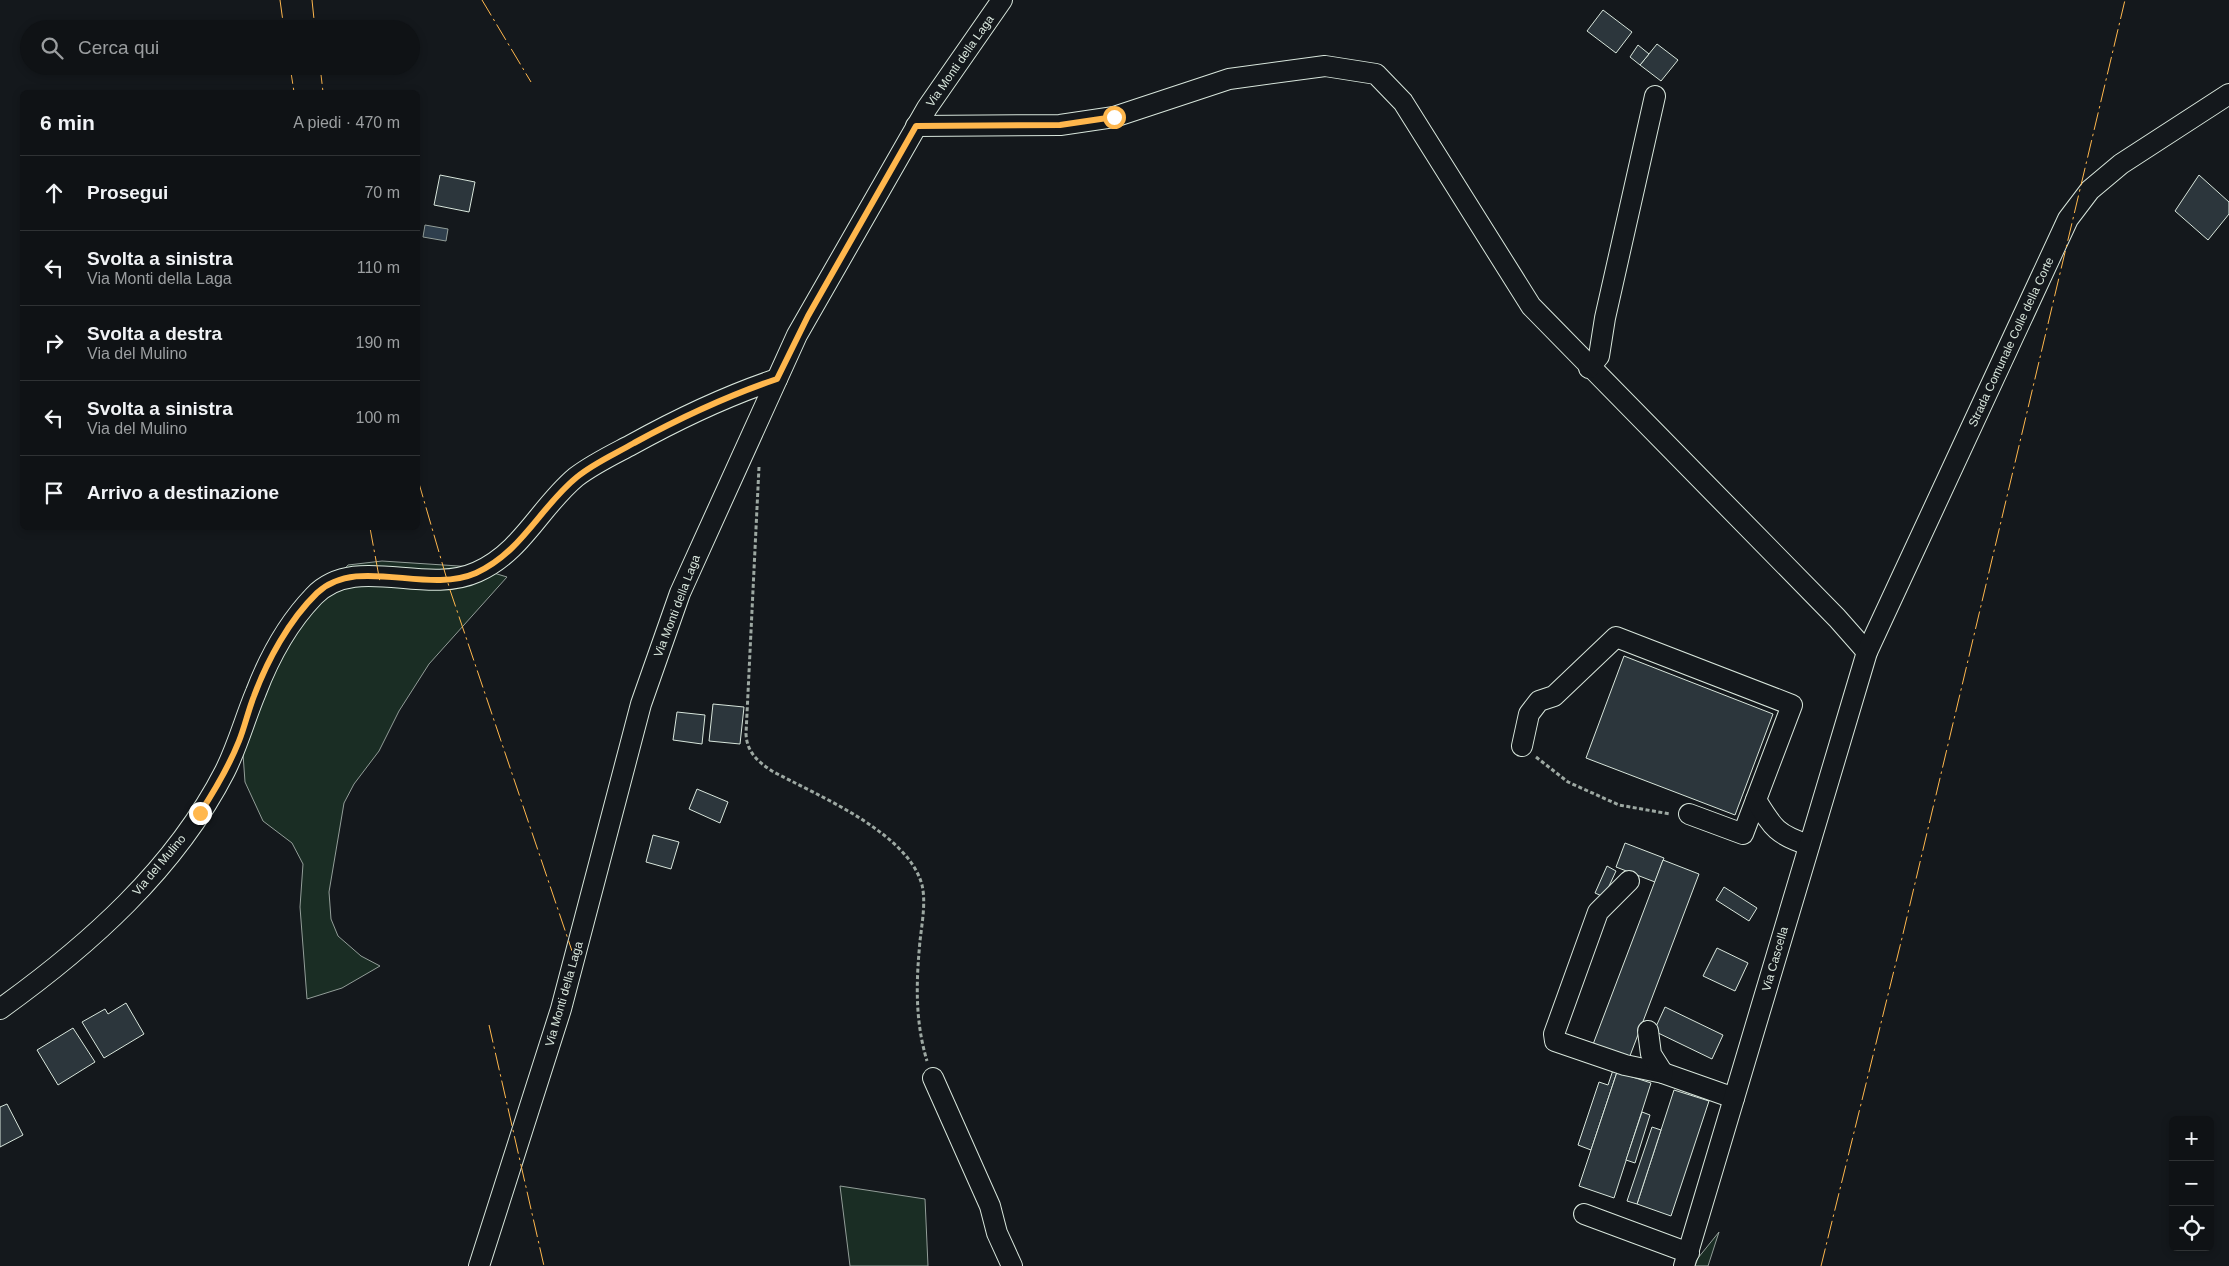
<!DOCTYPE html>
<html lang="it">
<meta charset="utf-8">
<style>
body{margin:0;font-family:Arial,sans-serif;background:#181b1e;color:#f1f3f6}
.controls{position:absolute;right:15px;bottom:15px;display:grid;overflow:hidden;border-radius:8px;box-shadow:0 2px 8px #0003}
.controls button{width:45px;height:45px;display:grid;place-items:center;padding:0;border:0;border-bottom:1px solid #2f3234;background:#0f1215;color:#f1f3f6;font:25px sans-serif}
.stop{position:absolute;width:15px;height:15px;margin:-11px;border:4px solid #ffb74d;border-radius:50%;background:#fff}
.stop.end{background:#ffb74d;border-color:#fff;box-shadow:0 1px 5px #0008}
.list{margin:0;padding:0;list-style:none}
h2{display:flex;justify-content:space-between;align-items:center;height:65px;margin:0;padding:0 20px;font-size:21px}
h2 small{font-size:16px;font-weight:400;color:#9b9ea0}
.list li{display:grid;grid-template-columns:32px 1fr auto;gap:15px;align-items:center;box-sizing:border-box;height:75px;padding:0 20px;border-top:1px solid #2f3234}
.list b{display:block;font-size:19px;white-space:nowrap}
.list p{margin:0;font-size:16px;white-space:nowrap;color:#9b9ea0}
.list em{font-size:16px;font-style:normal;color:#9b9ea0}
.icon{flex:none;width:28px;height:28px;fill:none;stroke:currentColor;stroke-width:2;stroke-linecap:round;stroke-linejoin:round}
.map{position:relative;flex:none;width:2229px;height:1266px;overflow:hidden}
.search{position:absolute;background:#0f1215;box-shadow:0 2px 8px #0003;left:20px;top:20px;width:400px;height:55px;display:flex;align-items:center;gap:12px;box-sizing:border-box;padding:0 18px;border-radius:28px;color:#9b9ea0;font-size:19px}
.panel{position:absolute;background:#0f1215;box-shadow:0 2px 8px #0003;left:20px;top:90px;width:400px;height:440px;border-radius:8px}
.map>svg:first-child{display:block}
</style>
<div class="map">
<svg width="2229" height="1266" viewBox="0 0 2229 1266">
<rect width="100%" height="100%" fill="#14181c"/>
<g fill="#1a2d24" stroke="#939e99">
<polygon points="382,561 474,567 507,577 429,664 399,711 379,751 354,784 344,803 329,892 331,919 338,936 361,956 380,966 342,988 307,999 300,907 303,864 292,843 263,821 245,782 243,754 260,688 298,622 348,565"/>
<polygon points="840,1186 925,1199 928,1266 850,1266"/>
<polygon points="1719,1232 1708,1266 1695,1266 1698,1258"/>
</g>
<polygon fill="#2f3f4d" stroke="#939e99" points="425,225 448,229 446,241 423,237"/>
<g fill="#2c363c" stroke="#d8e6dc">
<polygon points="1603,10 1632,32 1616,53 1587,31"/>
<polygon points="1657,44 1678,60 1661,81 1640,65"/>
<polygon points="1638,45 1649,54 1640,65 1630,57"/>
<polygon points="440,175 475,182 469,212 434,205"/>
<polygon points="2199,175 2229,202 2229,214 2208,240 2175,211"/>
<polygon points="1624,656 1773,714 1735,815 1586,758"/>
<polygon points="713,704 744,707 740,744 709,741"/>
<polygon points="677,712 705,715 702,744 673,740"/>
<polygon points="697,789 728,802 720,823 689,809"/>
<polygon points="653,835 679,842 671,869 646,862"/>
<polygon points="1625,843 1664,858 1655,882 1616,867"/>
<polygon points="1663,860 1699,874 1628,1061 1592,1047"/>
<polygon points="1607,866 1616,871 1604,897 1595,893"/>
<polygon points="1724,887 1757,908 1749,921 1716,900"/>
<polygon points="1717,948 1748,963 1735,991 1703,976"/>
<polygon points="126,1003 144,1034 104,1058 82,1022 105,1009 108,1014"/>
<polygon points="1665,1007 1723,1035 1712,1059 1654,1031"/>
<polygon points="73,1028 95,1062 58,1085 37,1050"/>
<polygon points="1613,1070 1617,1072 1591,1150 1578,1145 1599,1082 1608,1085"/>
<polygon points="1617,1072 1651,1083 1614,1198 1579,1186"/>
<polygon points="1674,1090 1709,1101 1671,1216 1637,1204"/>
<polygon points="7,1104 23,1135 0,1147 0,1107"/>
<polygon points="1642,1112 1650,1115 1635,1163 1626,1160"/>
<polygon points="1652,1127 1661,1130 1637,1204 1627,1201"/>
</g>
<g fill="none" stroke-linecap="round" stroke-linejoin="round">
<defs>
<g id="minor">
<polyline points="916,126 1060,125 1114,117 1229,79 1325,66 1376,74 1403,102 1531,306 1837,618 1867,652"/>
<polyline points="1589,368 1599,356 1605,318 1655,96"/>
<polyline points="1522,746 1529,714 1539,701 1554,696 1616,637 1792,705 1743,834 1689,814"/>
<path d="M1756 800C1773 828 1777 835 1809 845"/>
<polyline points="1629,881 1598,912 1554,1034 1555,1041 1625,1065 1663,1073 1734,1098"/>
<path d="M0 1009C88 946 175 869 225 771 238 745 245 718 256 692 269 658 289 622 314 596 355 553 424 596 477 572 522 552 540 507 576 477 593 464 612 455 631 445 678 419 726 396 777 379"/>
<polyline points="1648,1031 1651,1054 1663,1073"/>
<polyline points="933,1078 990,1206 997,1233 1012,1266"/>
<polyline points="1584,1214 1689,1253"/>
<polyline points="479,1266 561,1009 641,704 680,593 797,335 927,108 1002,0"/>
<polyline points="1684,1266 1867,652 2068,219 2090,190 2121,164 2229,94"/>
</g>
</defs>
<use href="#minor" stroke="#d8e6dc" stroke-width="22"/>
<g stroke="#9da8a2" stroke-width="3" stroke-dasharray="4 2.5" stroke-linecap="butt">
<path d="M759 467 746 734C747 752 757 761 772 771 816 795 908 832 922 885 926 902 922 923 920 941 916 983 915 1021 927 1061"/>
<polyline points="1536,757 1568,782 1619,805 1670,814"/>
</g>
<use href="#minor" stroke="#14181c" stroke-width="20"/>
<g stroke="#ffb74d" stroke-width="1" stroke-dasharray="18 4 2.5 4" stroke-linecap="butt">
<polyline points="280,0 284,29"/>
<polyline points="312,0 315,29"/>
<polyline points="482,0 531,82"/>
<polyline points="290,66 294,92"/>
<polyline points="320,66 323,92"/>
<polyline points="418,480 450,590 572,951"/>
<polyline points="370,528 380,582"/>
<polyline points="489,1025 544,1266"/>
<polyline points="1821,1266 1902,938 2125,0"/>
</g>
</g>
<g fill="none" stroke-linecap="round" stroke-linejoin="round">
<path stroke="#ffb74d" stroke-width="6" d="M200 813C215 790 229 766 239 741 245 726 248 711 254 696 267 661 289 620 317 593 357 555 426 595 476 573 522 552 540 507 577 477 594 463 615 454 634 443 680 418 727 396 777 379L808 316 916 126 1060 125 1114 117"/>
</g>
<g text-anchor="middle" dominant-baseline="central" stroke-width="4" stroke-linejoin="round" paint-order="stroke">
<g font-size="12" fill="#d8e6dc" stroke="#14181c">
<text transform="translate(960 61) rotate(-55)">Via Monti della Laga</text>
<text transform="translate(2011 342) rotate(-65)">Strada Comunale Colle della Corte</text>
<text transform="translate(677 606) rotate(-69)">Via Monti della Laga</text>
<text transform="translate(159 865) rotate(-50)">Via del Mulino</text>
<text transform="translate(1775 959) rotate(-74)">Via Cascella</text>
<text transform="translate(564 994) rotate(-74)">Via Monti della Laga</text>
</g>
</g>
</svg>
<div class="controls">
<button>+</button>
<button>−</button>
<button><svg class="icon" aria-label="locate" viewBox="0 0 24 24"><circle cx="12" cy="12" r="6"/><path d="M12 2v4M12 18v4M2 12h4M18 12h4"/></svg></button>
</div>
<div class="stop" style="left:1114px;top:117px"></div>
<div class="stop end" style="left:200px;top:813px"></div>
<div class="search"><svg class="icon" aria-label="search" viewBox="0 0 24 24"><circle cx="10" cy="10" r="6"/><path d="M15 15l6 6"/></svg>Cerca qui</div>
<section class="panel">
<h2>6 min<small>A piedi · 470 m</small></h2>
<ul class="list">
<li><svg class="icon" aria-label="ahead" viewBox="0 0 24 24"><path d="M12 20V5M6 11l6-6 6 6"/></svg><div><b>Prosegui</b></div><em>70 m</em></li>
<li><svg class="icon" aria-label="left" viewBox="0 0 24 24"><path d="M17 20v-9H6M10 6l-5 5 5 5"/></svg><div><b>Svolta a sinistra</b><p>Via Monti della Laga</p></div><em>110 m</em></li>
<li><svg class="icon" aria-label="right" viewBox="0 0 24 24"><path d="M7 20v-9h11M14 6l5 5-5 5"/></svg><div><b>Svolta a destra</b><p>Via del Mulino</p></div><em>190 m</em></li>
<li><svg class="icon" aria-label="left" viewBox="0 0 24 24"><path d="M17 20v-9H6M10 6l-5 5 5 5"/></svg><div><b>Svolta a sinistra</b><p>Via del Mulino</p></div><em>100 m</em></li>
<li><svg class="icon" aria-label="arrive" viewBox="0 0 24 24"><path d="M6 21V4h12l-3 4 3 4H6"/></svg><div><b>Arrivo a destinazione</b></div></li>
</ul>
</section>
</div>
